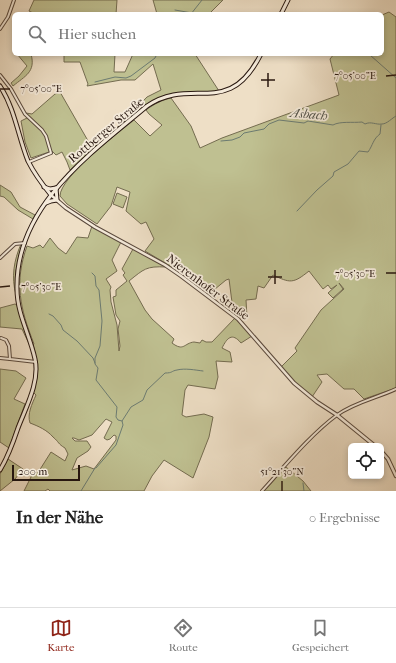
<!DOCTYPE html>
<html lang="de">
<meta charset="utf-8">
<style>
body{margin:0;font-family:"IM FELL French Canon",serif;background:#f6f6f6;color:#222}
.controls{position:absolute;right:12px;bottom:12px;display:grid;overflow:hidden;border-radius:6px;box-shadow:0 2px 6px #0003}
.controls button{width:36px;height:36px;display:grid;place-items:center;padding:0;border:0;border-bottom:1px solid #e0e0e0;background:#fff;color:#222;font:20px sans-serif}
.scale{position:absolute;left:12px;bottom:10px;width:68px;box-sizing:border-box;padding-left:4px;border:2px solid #28170f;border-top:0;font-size:11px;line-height:14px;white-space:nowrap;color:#28170f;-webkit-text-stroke:3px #f4eada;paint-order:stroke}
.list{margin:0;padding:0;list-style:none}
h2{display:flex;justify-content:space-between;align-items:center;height:52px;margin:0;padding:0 16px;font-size:17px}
h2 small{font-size:13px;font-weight:400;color:#767676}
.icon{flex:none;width:22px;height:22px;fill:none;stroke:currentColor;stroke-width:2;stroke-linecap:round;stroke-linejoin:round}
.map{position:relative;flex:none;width:396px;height:491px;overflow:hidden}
.search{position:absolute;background:#fff;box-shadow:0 2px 6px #0003;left:12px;right:12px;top:12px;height:44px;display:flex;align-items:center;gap:10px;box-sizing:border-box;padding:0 14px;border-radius:6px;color:#767676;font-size:15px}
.sheet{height:116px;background:#fff}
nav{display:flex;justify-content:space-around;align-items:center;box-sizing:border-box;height:56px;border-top:1px solid #e0e0e0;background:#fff;font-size:11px;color:#767676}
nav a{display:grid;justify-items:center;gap:2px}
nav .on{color:#8f2418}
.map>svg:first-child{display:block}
</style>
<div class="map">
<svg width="396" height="491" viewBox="0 0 396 491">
<rect width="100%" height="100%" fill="#eedfc6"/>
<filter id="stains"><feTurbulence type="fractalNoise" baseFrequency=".005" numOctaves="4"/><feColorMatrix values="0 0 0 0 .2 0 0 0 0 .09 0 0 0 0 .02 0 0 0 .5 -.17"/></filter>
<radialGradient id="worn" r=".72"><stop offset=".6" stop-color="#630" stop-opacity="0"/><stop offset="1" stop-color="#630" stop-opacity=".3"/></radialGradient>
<g fill="#bfc091" stroke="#746c50" fill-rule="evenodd">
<polygon points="34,0 117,0 116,14 35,14 29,11"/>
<polygon points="153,0 223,0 209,14 157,14"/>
<path d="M389 12 396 17V388L364 399 354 389H344L327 374 317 375 322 382 312 397 294 382 281 367 297 351 295 348 321 310 344 289 339 283 343 289 333 298 328 293 337 285 331 289 328 285 323 289 309 271C293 284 290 283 273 275L264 288 258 286 256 299 246 300 247 317 233 310 229 279 226 280 209 294 187 276 145 251 154 239 146 222 141 224 126 211 130 192 117 187 111 206 97 224 67 204 60 196C60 177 118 133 134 120L150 136 162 125 149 114 146 110C154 104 162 100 171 98L191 126 200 148 222 138 339 95 330 59 334 54H382V15Z"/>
<path d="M17 54H31C36 72 25 76 13 86L11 83 19 76 27 66Z"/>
<path d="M64 54H115L114 72H125L133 54H195L219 91 215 92C188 92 169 91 145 106L70 170 67 162 62 152 56 155 52 151 31 158 25 142 21 121 29 117 26 113 32 114 55 94 60 92 91 146 119 126 147 97 161 90 153 64 135 80H121L87 86 88 84 80 62H64Z"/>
<polygon points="0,185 11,192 20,207 35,215 33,219 18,210 4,197 0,196"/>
<polygon points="117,193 127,197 123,208 113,204"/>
<path d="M92 226 121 242 112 260 117 271 106 279 111 287 110 290 111 302 117 325 119 351 120 346 118 329 120 321 116 315 113 297 116 296V290L127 281 123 275 125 273 122 269 133 249 166 267C146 266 144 269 129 281L145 310 152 319 174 339 172 343C184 352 184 343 194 342 196 342 198 343 200 343L202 340 206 342H212L235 318 252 336 241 343C232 332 227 338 222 348L230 352 232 362 216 361 218 377 215 389 188 385 185 390 182 415 186 417 204 414 213 417 209 437 193 478 164 460 152 476 144 491H50L48 489 45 491H24L32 475 39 471 51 452 65 461 68 454 65 448C58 444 59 442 53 437 47 430 38 426 30 423 27 414 32 404 36 395L33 392C38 375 38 362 33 345L34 344C20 308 14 283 27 246L33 248 40 245 43 248 50 238 58 248 66 254 77 237 88 238ZM106 419 112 422 104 438 107 440 110 439 114 435 116 436V440L94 469 86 466 72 470 77 458 88 451 91 447 87 441H75L72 438H74L79 440 92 435Z"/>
<path d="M21 244 22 247 16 271V295C11 277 14 260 21 244Z"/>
<polygon points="15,304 17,305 31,346 30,346 22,329 0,327 0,308"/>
<polygon points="0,369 16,371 26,378 14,399 25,404 9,448 0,442"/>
<polygon points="8,459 23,469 15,479 0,491 0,474"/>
<polygon points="286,467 303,481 311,491 264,491"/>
</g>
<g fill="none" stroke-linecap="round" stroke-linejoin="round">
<g stroke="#6c7b71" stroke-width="1">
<polyline points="175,10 192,13"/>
<polyline points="191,14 202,0"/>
<polyline points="159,54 160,54"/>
<polyline points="370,55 396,78"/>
<polyline points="95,82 115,77 126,78 131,76 155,58 157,54"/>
<path d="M221 141 232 140 240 137 244 133 264 129 269 124 279 120 304 123 308 121 333 125C340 121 353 123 362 122L365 124C371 121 376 125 382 124 387 124 392 118 396 116"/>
<path d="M297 211 317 190 333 176 334 172 348 164 359 151 368 152C373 145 373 139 380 134L381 125"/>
<polyline points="92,273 95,276 96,286 99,290 102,321 100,346 95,358 95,364 98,368 96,380 117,407 116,417 118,420 122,421"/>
<polyline points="49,314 53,316 61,325 63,330 77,341 93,358 95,363"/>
<path d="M96 468 116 445 123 425 122 421 131 407 143 400 147 390 165 373C173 373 171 371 177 370 185 368 195 370 203 371"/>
<polyline points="303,483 304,491"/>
<polyline points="81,491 95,468"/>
</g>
<defs>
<g id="minor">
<polyline points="0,29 8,17 14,0"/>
<polyline points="0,75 11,89 25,114 42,130 46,136 51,153 29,162"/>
<polyline points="0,258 15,244 25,243"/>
<polyline points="1,338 6,340 9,346 10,359 36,362"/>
<polyline points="0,358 10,359"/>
<path d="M262 491C284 467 311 434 337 415 355 402 377 398 396 389"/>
</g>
<g id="tertiary">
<polyline points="51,195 66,208 95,227 165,265 181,276 238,319 294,383 317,402 337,415 375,446"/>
<polyline points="381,451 388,459 396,476"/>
</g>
<g id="secondary">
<polyline points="281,14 288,0"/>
<path d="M0 86C15 109 18 136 28 161 34 173 42 184 51 195"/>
<polyline points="44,187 50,189 56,188"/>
<polyline points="46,203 51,201 57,200 56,188"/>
<path d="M0 470C8 457 13 443 18 428 26 407 40 382 35 359 30 335 17 314 17 289 15 206 91 153 147 106 192 75 228 120 261 54"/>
</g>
</defs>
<use href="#minor" stroke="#5a493d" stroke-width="4"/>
<use href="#tertiary" stroke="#5a493d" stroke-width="4.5"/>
<use href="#secondary" stroke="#28170f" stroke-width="5"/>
<use href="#minor" stroke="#f4eada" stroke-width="2"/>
<use href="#tertiary" stroke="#f4eada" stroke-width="2.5"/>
<use href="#secondary" stroke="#f4eada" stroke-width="3"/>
</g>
<path fill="none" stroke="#28170f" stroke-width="1.5" d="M268 73V87M386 76 396 75M261 80H275M0 89H10M275 270V284M386 273H396M268 277H282M0 287 10 286M282 481V491"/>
<g text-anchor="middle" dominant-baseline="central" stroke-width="3.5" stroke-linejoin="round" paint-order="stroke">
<g font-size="12" fill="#28170f" stroke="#f4eada">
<text transform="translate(106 130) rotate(-40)">Rottberger Straße</text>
<text transform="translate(208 287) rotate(37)">Nierenhofer Straße</text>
</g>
<g font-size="13" font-style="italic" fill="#505148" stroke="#f4eada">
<text transform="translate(309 114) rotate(5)">Asbach</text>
</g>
</g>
<g font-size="10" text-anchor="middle" fill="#28170f" stroke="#f4eada" stroke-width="3.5" stroke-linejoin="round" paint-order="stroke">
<text x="355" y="79">7°05'00"E</text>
<text x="41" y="92">7°05'00"E</text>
<text x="355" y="277">7°05'30"E</text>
<text x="41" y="290">7°05'30"E</text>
<text x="282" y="475">51°21'30"N</text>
</g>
<rect width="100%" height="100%" filter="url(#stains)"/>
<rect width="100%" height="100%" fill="url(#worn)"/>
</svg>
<div class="controls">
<button><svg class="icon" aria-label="locate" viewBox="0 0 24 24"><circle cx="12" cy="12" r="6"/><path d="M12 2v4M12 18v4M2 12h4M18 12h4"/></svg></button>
</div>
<div class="scale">200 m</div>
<div class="search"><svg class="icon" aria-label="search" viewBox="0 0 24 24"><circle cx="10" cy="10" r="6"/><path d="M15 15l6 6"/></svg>Hier suchen</div>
</div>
<section class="sheet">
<h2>In der Nähe<small>0 Ergebnisse</small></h2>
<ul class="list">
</ul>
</section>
<nav>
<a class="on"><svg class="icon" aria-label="map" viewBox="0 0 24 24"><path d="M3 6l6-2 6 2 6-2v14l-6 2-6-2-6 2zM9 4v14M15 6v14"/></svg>Karte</a>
<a><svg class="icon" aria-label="directions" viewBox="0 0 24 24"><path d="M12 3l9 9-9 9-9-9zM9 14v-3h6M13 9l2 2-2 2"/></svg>Route</a>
<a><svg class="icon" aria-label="saved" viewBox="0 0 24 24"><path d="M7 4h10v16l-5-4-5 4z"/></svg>Gespeichert</a>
</nav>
